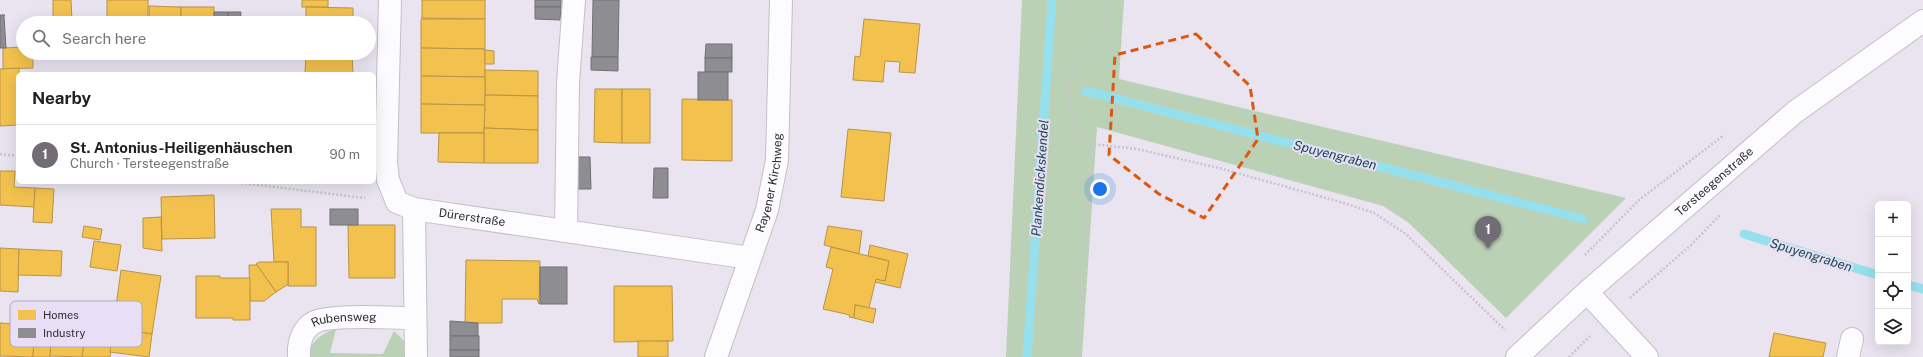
<!DOCTYPE html>
<meta charset="utf-8">
<style>
body{margin:0;font-family:"Public Sans",sans-serif;background:#f2f2f2;color:#202124}
.controls{position:absolute;right:12px;bottom:12px;display:grid;overflow:hidden;border-radius:6px;box-shadow:0 4px 16px #0002}
.controls button{width:36px;height:36px;display:grid;place-items:center;padding:0;border:0;border-bottom:1px solid #e0e0e0;background:#fff;color:#202124;font:20px sans-serif}
.you{position:absolute;left:1100px;top:189px;width:14px;height:14px;margin:-10px;border:3px solid #fff;border-radius:50%;background:#1a73e8;box-shadow:0 0 0 6px #1a73e833}
.badge{display:grid;place-items:center;width:26px;height:26px;border-radius:50%;background:#716c76;color:#fff;font-size:13px;font-weight:700}
.pin{position:absolute;translate:-50% -33px;filter:drop-shadow(0 1px 2px #0008)}
.pin::after{content:'';position:absolute;top:21px;width:14px;height:12px;background:inherit;clip-path:polygon(0 0,100% 0,50% 100%)}
.list{margin:0;padding:0;list-style:none}
h2{display:flex;justify-content:space-between;align-items:center;height:52px;margin:0;padding:0 16px;font-size:17px}
h2 small{font-size:13px;font-weight:400;color:#757577}
.list li{display:grid;grid-template-columns:26px 1fr auto;gap:12px;align-items:center;box-sizing:border-box;height:60px;padding:0 16px;border-top:1px solid #e0e0e0}
.list b{display:block;font-size:15px;white-space:nowrap}
.list p{margin:0;font-size:13px;white-space:nowrap;color:#757577}
.list em{font-size:13px;font-style:normal;color:#757577}
.icon{flex:none;width:22px;height:22px;fill:none;stroke:currentColor;stroke-width:2;stroke-linecap:round;stroke-linejoin:round}
.map{position:relative;flex:none;width:1923px;height:357px;overflow:hidden}
.search{position:absolute;background:#fff;box-shadow:0 4px 16px #0002;left:16px;top:16px;width:360px;height:44px;display:flex;align-items:center;gap:10px;box-sizing:border-box;padding:0 14px;border-radius:22px;color:#757577;font-size:15px}
.panel{position:absolute;background:#fff;box-shadow:0 4px 16px #0002;left:16px;top:72px;width:360px;height:112px;border-radius:6px}
.map>svg:first-child{display:block}
</style>
<div class="map">
<svg width="1923" height="357" viewBox="0 0 1923 357">
<rect width="100%" height="100%" fill="#e9e4f0"/>
<g fill="#bad1b5">
<polygon points="1022,0 1124,0 1119,79 1626,198 1506,318 1409,223 1383,206 1097,127 1082,357 1006,357"/>
<path d="M336 329 330 353 383 354 394 331C402 339 409 345 410 357H306C312 342 320 333 336 329Z"/>
</g>
<g fill="#f2c14e" stroke="#b89446">
<polygon points="53,0 71,0 72,21 53,21"/>
<rect x="107" y="0" width="41" height="23"/>
<rect x="302" y="0" width="26" height="7"/>
<polygon points="422,0 485,0 485,19 421,18 422,17"/>
<polygon points="149,6 181,7 181,23 149,23"/>
<rect x="181" y="7" width="33" height="16"/>
<polygon points="306,7 353,8 353,23 306,23"/>
<polygon points="421,19 485,19 485,49 421,48"/>
<polygon points="864,19 920,24 915,73 899,72 900,62 885,61 883,82 853,80 855,56 860,57"/>
<polygon points="23,47 23,53 33,53 33,68 3,69 3,48"/>
<polygon points="421,48 485,49 485,77 421,76"/>
<polygon points="485,50 494,51 494,64 485,64"/>
<rect x="107" y="53" width="41" height="4"/>
<polygon points="306,53 352,53 353,74 305,73"/>
<polygon points="19,68 18,125 0,126 0,69"/>
<polygon points="485,70 538,71 538,96 485,95"/>
<polygon points="421,76 485,77 485,105 421,104"/>
<polygon points="595,89 622,89 622,143 594,142"/>
<rect x="622" y="89" width="28" height="54"/>
<polygon points="485,95 538,96 538,130 484,128"/>
<polygon points="682,99 732,100 732,161 682,160"/>
<polygon points="421,104 485,105 484,133 421,133"/>
<polygon points="484,128 538,130 538,163 484,163"/>
<polygon points="848,129 891,133 884,201 841,197"/>
<polygon points="439,133 484,133 484,163 438,162"/>
<polygon points="0,171 15,171 14,187 35,188 34,207 0,205"/>
<polygon points="35,188 54,189 52,223 33,222"/>
<polygon points="214,195 215,238 162,239 161,197"/>
<polygon points="271,209 301,209 301,227 316,227 316,286 288,286 288,262 274,262"/>
<polygon points="161,217 162,251 143,248 143,218"/>
<polygon points="348,225 395,225 395,278 349,278"/>
<polygon points="84,226 102,229 100,240 82,237"/>
<polygon points="828,226 862,231 859,254 824,245"/>
<polygon points="94,241 121,245 117,271 90,267"/>
<polygon points="870,245 908,254 900,288 875,282 876,279 885,281 889,261 868,256"/>
<polygon points="831,247 889,261 885,281 876,279 869,308 855,305 854,318 849,317 850,315 823,309 833,269 826,267"/>
<polygon points="0,248 19,249 18,292 0,291"/>
<polygon points="19,249 62,251 61,276 18,275"/>
<polygon points="466,260 540,261 539,304 537,299 502,299 502,323 465,323"/>
<polygon points="259,262 288,262 288,286 287,285 276,292 256,264"/>
<polygon points="249,265 257,265 276,292 264,301 250,301"/>
<polygon points="121,270 161,276 152,334 113,328"/>
<polygon points="196,276 220,276 220,278 250,278 250,320 233,320 233,318 196,318"/>
<polygon points="614,286 672,286 673,341 614,342"/>
<polygon points="855,305 876,309 873,323 854,318"/>
<polygon points="0,323 35,325 33,357 0,356"/>
<polygon points="35,325 52,326 50,357 31,357 33,357"/>
<polygon points="52,326 86,328 82,357 50,356"/>
<polygon points="86,328 113,333 110,357 82,357"/>
<polygon points="114,328 152,334 149,357 110,352"/>
<polygon points="1774,333 1826,343 1823,357 1769,357"/>
<rect x="638" y="341" width="30" height="16"/>
</g>
<g fill="#8d8d92" stroke="#717076">
<rect x="535" y="0" width="26" height="7"/>
<polygon points="593,0 619,0 618,57 592,57"/>
<polygon points="535,7 561,7 560,20 535,19"/>
<polygon points="214,12 228,12 227,23 214,23"/>
<polygon points="228,12 241,12 240,23 227,23"/>
<polygon points="0,15 5,15 4,16 6,48 0,48"/>
<polygon points="706,44 732,44 732,58 705,58"/>
<polygon points="591,57 618,57 618,71 591,70"/>
<rect x="705" y="58" width="27" height="14"/>
<rect x="698" y="72" width="30" height="28"/>
<polygon points="576,157 590,157 591,189 576,189"/>
<polygon points="654,168 668,168 668,198 653,198"/>
<rect x="330" y="209" width="28" height="16"/>
<rect x="540" y="267" width="27" height="37"/>
<polygon points="450,321 478,323 478,336 450,336"/>
<rect x="450" y="336" width="29" height="14"/>
<rect x="450" y="350" width="29" height="7"/>
</g>
<g fill="none" stroke-linecap="round" stroke-linejoin="round">
<g stroke="#96e0ed" stroke-width="9">
<polyline points="1086,91 1583,219"/>
<polyline points="1744,234 1878,275"/>
<polyline points="1908,285 1923,289"/>
<polyline points="1027,357 1052,0"/>
</g>
<defs>
<g id="minor">
<path id="s1" d="M390 0 386 162 388 180 397 202 414 209 750 258"/>
<polyline points="414,209 416,357"/>
<polyline points="566,231 568,83 574,0"/>
<polyline points="1587,292 1647,357"/>
<path id="s2" d="M299 357C298 344 302 328 315 322 331 314 394 318 414 318"/>
<path id="s3" d="M716 357 767 210 777 160 781 0"/>
<path id="s4" d="M1517 357 1587 292 1795 112 1923 21"/>
<polyline points="1848,357 1852,339"/>
</g>
</defs>
<use href="#minor" stroke="#c3bfc8" stroke-width="24"/>
<g stroke="#c7c6ca" stroke-width="2.5" stroke-dasharray="2 2" stroke-linecap="butt">
<polyline points="1092,144 1077,128 1070,109 1069,81 1077,63 1104,40 1108,0"/>
<polyline points="0,154 18,156"/>
<polyline points="233,182 365,198"/>
<polyline points="1585,255 1639,200 1724,135"/>
<polyline points="1630,298 1691,245 1720,215"/>
<polyline points="1075,357 1092,144 1137,149 1219,168 1344,203 1374,213 1406,234 1505,330"/>
<polyline points="1569,357 1590,336"/>
</g>
<use href="#minor" stroke="#fcfbfd" stroke-width="22"/>
</g>
<path fill="none" stroke="#df570e" stroke-width="3" stroke-dasharray="8 5" stroke-linejoin="round" d="M1196 34 1250 86 1258 139 1204 218 1159 194 1109 155 1115 55Z"/>
<g text-anchor="middle" dominant-baseline="central" stroke-width="4" stroke-linejoin="round" paint-order="stroke">
<g font-size="12" fill="#302c35" stroke="#e8def6">
<text stroke="none"><textPath href="#s3" startOffset="183">Rayener Kirchweg</textPath></text>
<text stroke="none"><textPath href="#s4" startOffset="264">Tersteegenstraße</textPath></text>
<text stroke="none"><textPath href="#s1" startOffset="281">Dürerstraße</textPath></text>
<text stroke="none"><textPath href="#s2" startOffset="70">Rubensweg</textPath></text>
</g>
<g font-size="13" font-style="italic" fill="#194a50" stroke="#e8def6">
<text transform="translate(1335 155) rotate(14)">Spuyengraben</text>
<text transform="translate(1040 178) rotate(-86)">Plankendickskendel</text>
<text transform="translate(1811 255) rotate(17)">Spuyengraben</text>
</g>
</g>
<rect x="10" y="301" width="132" height="46" rx="6" fill="#e8def6" stroke="#b1a9bc" stroke-width="1"/>
<rect x="18" y="310" width="18" height="10" fill="#f2c14e"/>
<rect x="18" y="328" width="18" height="10" fill="#8d8d92"/>
<g font-size="11" fill="#302c35">
<text x="43" y="319">Homes</text>
<text x="43" y="337">Industry</text>
</g>
</svg>
<div class="controls">
<button>+</button>
<button>−</button>
<button><svg class="icon" aria-label="locate" viewBox="0 0 24 24"><circle cx="12" cy="12" r="6"/><path d="M12 2v4M12 18v4M2 12h4M18 12h4"/></svg></button>
<button><svg class="icon" aria-label="layers" viewBox="0 0 24 24"><path d="M12 4l9 5-9 5-9-5zM3 14l9 5 9-5"/></svg></button>
</div>
<div class="you"></div>
<div class="pin badge" style="left:1488px;top:249px">1</div>
<div class="search"><svg class="icon" aria-label="search" viewBox="0 0 24 24"><circle cx="10" cy="10" r="6"/><path d="M15 15l6 6"/></svg>Search here</div>
<section class="panel">
<h2>Nearby<small></small></h2>
<ul class="list">
<li><span class="badge">1</span><div><b>St. Antonius-Heiligenhäuschen</b><p>Church · Tersteegenstraße</p></div><em>90 m</em></li>
</ul>
</section>
</div>
